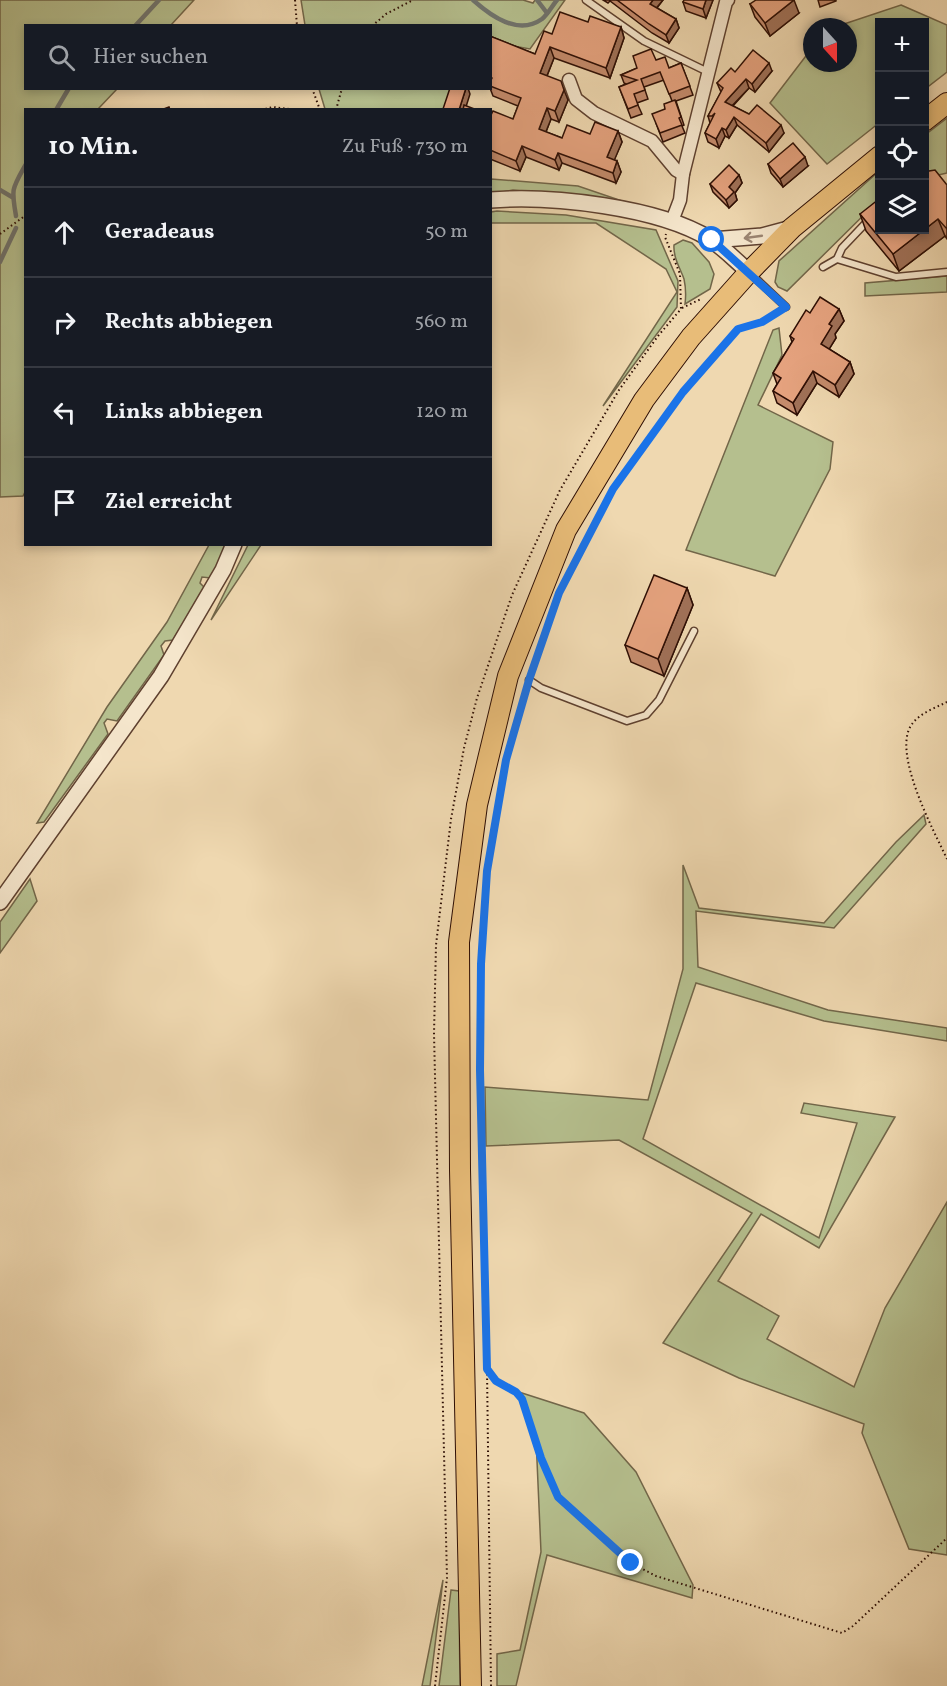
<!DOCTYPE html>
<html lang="de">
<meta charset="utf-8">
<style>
body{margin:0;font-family:Vollkorn,serif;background:#20242c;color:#f1f3f6}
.controls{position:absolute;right:18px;top:18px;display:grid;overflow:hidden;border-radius:0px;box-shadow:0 3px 9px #0003}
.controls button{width:54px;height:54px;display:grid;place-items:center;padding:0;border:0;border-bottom:2px solid #363941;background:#171b24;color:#f1f3f6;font:30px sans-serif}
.compass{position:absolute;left:803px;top:18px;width:54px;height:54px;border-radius:50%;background:#171b24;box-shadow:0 3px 9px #0003;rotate:159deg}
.stop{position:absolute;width:18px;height:18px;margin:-14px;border:4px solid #1a73e8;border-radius:50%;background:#fff}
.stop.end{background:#1a73e8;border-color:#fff;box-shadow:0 2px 6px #0008}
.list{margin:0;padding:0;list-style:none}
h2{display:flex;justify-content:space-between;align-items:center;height:78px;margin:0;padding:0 24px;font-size:26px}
h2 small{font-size:20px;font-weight:400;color:#9ea1a6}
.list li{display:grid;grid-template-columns:39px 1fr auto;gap:18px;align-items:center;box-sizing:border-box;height:90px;padding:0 24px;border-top:2px solid #363941}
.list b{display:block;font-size:22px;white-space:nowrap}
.list em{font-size:20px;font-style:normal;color:#9ea1a6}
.icon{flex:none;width:33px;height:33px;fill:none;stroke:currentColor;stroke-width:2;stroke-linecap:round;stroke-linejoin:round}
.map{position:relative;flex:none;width:947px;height:1686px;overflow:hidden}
.search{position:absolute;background:#171b24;box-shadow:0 3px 9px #0003;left:24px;top:24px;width:468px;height:66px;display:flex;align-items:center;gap:15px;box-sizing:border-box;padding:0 21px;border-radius:0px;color:#9ea1a6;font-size:22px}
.panel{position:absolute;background:#171b24;box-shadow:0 3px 9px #0003;left:24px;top:108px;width:468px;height:438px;border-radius:0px}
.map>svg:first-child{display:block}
</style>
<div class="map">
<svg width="947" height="1686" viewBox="0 0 947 1686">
<rect width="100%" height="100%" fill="#efd8b0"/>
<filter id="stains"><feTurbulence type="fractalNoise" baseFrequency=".00333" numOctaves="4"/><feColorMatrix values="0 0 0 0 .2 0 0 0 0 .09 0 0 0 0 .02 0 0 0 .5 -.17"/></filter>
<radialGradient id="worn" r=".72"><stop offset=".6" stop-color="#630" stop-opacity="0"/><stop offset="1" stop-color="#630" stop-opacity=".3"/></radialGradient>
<g fill="#b5bf8e" stroke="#726649" stroke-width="1.5">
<polygon points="0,0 194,0 171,25 26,26 26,88 117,89 98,109 26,110 25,492 23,496 0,497"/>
<polygon points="301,0 523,0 533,3 535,0 565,0 530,49 491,42 490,26 305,25"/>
<polygon points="901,5 947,25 947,72 925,89 924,22 880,22 879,123 827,164 770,103 812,48 812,63 848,63 848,27 835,27"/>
<polygon points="319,89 455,89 444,110 325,109"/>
<polygon points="947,118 947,173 925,178 925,135"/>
<polygon points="879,171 879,200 787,291 778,287 775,282 779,261"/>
<polygon points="491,179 578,186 625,202 513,190 491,194"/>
<polygon points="497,211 566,215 656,230 678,281 677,307 603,406 677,292 666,269 596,223 491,223 491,212"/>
<path d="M683 240 692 243 709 262 714 274 710 289 685 304C686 296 686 288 684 279 680 268 673 257 674 245Z"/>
<polygon points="947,276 947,292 865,296 865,283"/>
<polygon points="779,328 782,355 758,405 833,442 830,469 775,576 686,550 773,330"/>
<polygon points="209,545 227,545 211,578 202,577 200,583 205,588 173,640 165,641 161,646 164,655 117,721 107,719 104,723 108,734 44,822 37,823 107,707 167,622"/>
<polygon points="248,545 261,545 211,620"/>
<polygon points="924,815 926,824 834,928 696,911 698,967 828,1010 947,1028 947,1041 824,1021 696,983 643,1139 819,1238 857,1123 801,1113 804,1103 895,1117 819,1248 761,1214 718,1281 779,1316 767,1339 854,1387 885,1308 947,1202 947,1555 909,1549 862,1433 864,1424 739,1378 663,1343 752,1213 619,1140 486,1146 485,1087 648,1100 683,969 683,865 699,908 824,923 896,842"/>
<polygon points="30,879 37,901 0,953 0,922"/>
<polygon points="522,1393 584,1413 636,1472 693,1585 692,1598 547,1555 516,1686 497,1686 497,1654 520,1650 541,1552 536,1438"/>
<polygon points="443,1580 430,1686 422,1686"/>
<polygon points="451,1590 459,1591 460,1686 439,1686"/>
</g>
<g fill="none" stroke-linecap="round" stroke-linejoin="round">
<g stroke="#70746e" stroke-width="4.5">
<path d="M473 0C491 16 518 36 542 19 548 14 552 6 557 0"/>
<polyline points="537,0 547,13"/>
<polyline points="135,26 159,0"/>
<polyline points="56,110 69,88"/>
<polyline points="0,190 12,197"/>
<path d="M16 216C11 188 12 189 26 164"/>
<polyline points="0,262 16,228"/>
</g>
<defs>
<g id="service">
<polyline points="586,0 644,41 708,72"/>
<polyline points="837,259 896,277 947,272"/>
<polyline points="823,267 837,259 842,248 880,208"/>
<polyline points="751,274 786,307"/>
<polyline points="529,680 541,688 627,721 646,715 659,700 694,631"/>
</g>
<g id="minor">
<polyline points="569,80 576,99 594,113 652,141 676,170 683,174"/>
<polyline points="672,221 680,200 683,174 726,2 728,0"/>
</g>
<g id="tertiary">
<path d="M490 200C551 195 658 207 710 239 724 248 736 261 749 272"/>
<polyline points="712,240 762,236 792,228"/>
<polyline points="0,902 161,676 223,570 234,544"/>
</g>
<g id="primary">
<polyline points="924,121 947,103"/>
<polyline points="471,1686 460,1170 459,942 477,805 508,676 566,530 644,400 691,337 749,272 792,228 880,156"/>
</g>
</defs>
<use href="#service" stroke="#5e402f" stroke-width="9"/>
<use href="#minor" stroke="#5e402f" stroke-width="15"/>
<use href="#tertiary" stroke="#5e402f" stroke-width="18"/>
<use href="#primary" stroke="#2e0e04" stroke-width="22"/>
<g stroke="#2e0e04" stroke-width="2" stroke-dasharray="1.5 3" stroke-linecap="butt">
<polyline points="295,0 297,26"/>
<polyline points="372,26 386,14 413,0"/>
<polyline points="312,88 320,110"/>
<polyline points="261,110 273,107 297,110"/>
<polyline points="336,110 342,88"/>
<polyline points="0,234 26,215"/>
<polyline points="682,308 701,299"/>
<polyline points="566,579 613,489 683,392 738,329 763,322 778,312"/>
<polyline points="532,672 548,623"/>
<path d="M947 702C935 708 920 713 912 724 891 752 934 831 947 859"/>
<path d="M488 1371C498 1383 512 1387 522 1399L541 1458 558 1497 631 1563 656 1576 842 1633 853 1626 947 1538"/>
<polyline points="435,1686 447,1578 434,1034 436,945 451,819 464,748 477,698 512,595 560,490 619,390 658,336 681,309 680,274 665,237 666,234"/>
<polyline points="491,1686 487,1369 480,1070 481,964 487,871 506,760 527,689"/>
</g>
<use href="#service" stroke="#f5e6cc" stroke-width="6"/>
<use href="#minor" stroke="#f5e6cc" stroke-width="12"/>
<use href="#tertiary" stroke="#f5e6cc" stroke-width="15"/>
<use href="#primary" stroke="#e8bc78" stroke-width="20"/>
</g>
<g fill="#c58b6c" stroke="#2e0e04" stroke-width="1.5">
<polygon points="603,0 663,0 657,8 676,19 679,28 669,43 652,33 610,1 608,3"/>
<polygon points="713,0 706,18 686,11 683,2"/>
<polygon points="818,0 836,0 836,1 820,7"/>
<polygon points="750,4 799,13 770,36 755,17"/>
<polygon points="588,22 621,27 624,38 610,78 554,58 547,76 568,100 559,122 551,119 546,132 562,138 618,131 622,142 614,160 617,161 621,172 616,183 562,163 559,170 526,157 520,171 490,159 490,115 513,119 518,106 493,96 490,88 490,36 535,54 552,34"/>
<polygon points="656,60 669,68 681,63 693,95 676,101 684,125 682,126 685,133 663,142 656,123 672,101 664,80 644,87 648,99 637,103 642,114 631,118 619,87 626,84 624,83 621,75"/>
<polygon points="772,71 755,92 749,88 733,106 784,133 769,152 737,125 729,138 725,136 719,148 708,142 705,133 710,123 708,116 721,92 717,83 735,72"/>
<polygon points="768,164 808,166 783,187 771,173"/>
<polygon points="739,175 742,183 735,193 737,200 729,208 713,192 710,184"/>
<polygon points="947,185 947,239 945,236 899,271 866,231 860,214"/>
<polygon points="839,309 844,321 835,334 836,338 829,349 850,362 854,374 839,397 817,383 797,415 777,403 773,391 777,384 773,373 792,342 790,336 810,313"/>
<polygon points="687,588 693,605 664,676 631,662 625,645"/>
</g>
<g fill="#a07158" stroke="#2e0e04" stroke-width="1.5">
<polygon points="653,0 663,0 653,12 650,4"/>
<polygon points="706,0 713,0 706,18 703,9"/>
<polygon points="794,0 799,13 770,36 765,23"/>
<polygon points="676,19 679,28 669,43 666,35"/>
<polygon points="621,27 624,38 610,78 606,68"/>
<polygon points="550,47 554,58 544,83 540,73"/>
<polygon points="769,63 772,71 755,92 752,84"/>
<polygon points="746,79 749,88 728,110 725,102"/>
<polygon points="466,88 468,88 470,94 465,110 459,110"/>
<polygon points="564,90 568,100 559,122 555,111"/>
<polygon points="547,108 551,119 543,139 539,129"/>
<polygon points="734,117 737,125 729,138 726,130"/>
<polygon points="781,125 784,133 769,152 766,143"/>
<polygon points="722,128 725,136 719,148 716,139"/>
<polygon points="618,131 622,142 611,168 607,157"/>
<polygon points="522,146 526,157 520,171 516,161"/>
<polygon points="558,153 562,163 559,170 555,160"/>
<polygon points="805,157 808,166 783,187 780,179"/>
<polygon points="617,161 621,172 616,183 613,173"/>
<polygon points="739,175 742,183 735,193 737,200 729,208 726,200 729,187"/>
<polygon points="938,219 945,236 899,271 893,254"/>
<polygon points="839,309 844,321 835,334 836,338 825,356 821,344 829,324"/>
<polygon points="850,362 854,374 839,397 835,385"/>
<polygon points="813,371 817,383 797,415 793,403"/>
<polygon points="687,588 693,605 664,676 658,659"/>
</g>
<g fill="#e5a27e" stroke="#2e0e04" stroke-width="1.5">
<polygon points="617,0 653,0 650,4 676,19 666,35 649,24"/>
<polygon points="684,0 706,0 703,9 683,2"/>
<polygon points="756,0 794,0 765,23 750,4"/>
<polygon points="560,12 588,22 590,16 621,27 606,68 550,47 540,73 561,81 564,90 555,111 547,108 539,129 562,138 567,125 590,134 595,122 618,131 607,157 617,161 613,173 558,153 555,160 522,146 516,161 490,150 490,115 491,115 493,111 513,119 521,98 490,86 490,82 492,78 490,77 490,36 535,54 544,31 552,34"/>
<polygon points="651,49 656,60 665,57 669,68 681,63 690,86 669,94 660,72 641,79 645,90 634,94 638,105 628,109 619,87 637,80 621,75 637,68 633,56"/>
<polygon points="753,50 769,63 752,84 746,79 725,102 749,114 757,105 781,125 766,143 734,117 726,130 722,128 716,139 705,133 715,113 712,116 708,116 723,88 717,83 731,68 735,72"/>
<polygon points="450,88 466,88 459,110 443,109"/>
<polygon points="675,100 681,117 679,118 682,125 660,133 652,114 665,109 664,104"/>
<polygon points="464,105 477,110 463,110"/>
<polygon points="169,107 170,110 161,110"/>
<polygon points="793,143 805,157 780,179 768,164"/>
<polygon points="729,165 739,175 729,187 734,192 726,200 710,184"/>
<polygon points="935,170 947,185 947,229 938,219 893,254 860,214 879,199 879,230 924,230 924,175 929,171"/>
<polygon points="820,297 839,309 829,324 832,326 821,344 850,362 835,385 813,371 793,403 773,391 781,378 773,373 794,339 790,336 806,310 810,313"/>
<polygon points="654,575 687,588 658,659 625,645"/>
</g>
<defs><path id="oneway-shaft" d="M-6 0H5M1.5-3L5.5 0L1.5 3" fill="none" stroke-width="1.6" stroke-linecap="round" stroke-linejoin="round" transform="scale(1.5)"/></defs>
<use stroke="#9b8572" href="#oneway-shaft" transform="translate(753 237) rotate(172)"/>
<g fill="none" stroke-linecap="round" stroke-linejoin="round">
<polyline stroke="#1a73e8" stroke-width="8" points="631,1563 558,1497 541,1458 522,1399 516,1392 496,1381 487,1369 480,1070 481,964 487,871 506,760 529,680 559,593 613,489 683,392 738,329 762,322 786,307 712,240"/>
</g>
<rect width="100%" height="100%" filter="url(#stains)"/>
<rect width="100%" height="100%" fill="url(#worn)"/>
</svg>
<div class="controls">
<button>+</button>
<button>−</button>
<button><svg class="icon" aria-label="locate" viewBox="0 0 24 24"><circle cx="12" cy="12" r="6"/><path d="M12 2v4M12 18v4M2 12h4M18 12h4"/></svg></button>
<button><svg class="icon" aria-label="layers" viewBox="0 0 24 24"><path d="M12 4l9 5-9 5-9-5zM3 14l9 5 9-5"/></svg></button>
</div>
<svg class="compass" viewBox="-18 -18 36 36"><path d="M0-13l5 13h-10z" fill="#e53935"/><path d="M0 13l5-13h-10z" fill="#9ea1a6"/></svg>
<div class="stop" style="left:712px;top:240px"></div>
<div class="stop end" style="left:631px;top:1563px"></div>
<div class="search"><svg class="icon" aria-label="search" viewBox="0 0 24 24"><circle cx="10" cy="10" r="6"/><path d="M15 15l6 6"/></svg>Hier suchen</div>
<section class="panel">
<h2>10 Min.<small>Zu Fuß · 730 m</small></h2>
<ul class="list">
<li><svg class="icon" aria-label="ahead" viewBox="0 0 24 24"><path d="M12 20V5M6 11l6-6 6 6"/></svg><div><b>Geradeaus</b></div><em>50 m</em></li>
<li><svg class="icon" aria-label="right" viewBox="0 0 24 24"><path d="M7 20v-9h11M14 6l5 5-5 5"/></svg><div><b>Rechts abbiegen</b></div><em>560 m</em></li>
<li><svg class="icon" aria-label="left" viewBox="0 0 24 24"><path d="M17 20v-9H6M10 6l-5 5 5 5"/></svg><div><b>Links abbiegen</b></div><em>120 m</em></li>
<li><svg class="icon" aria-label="arrive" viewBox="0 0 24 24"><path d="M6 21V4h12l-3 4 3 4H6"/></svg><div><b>Ziel erreicht</b></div></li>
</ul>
</section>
</div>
